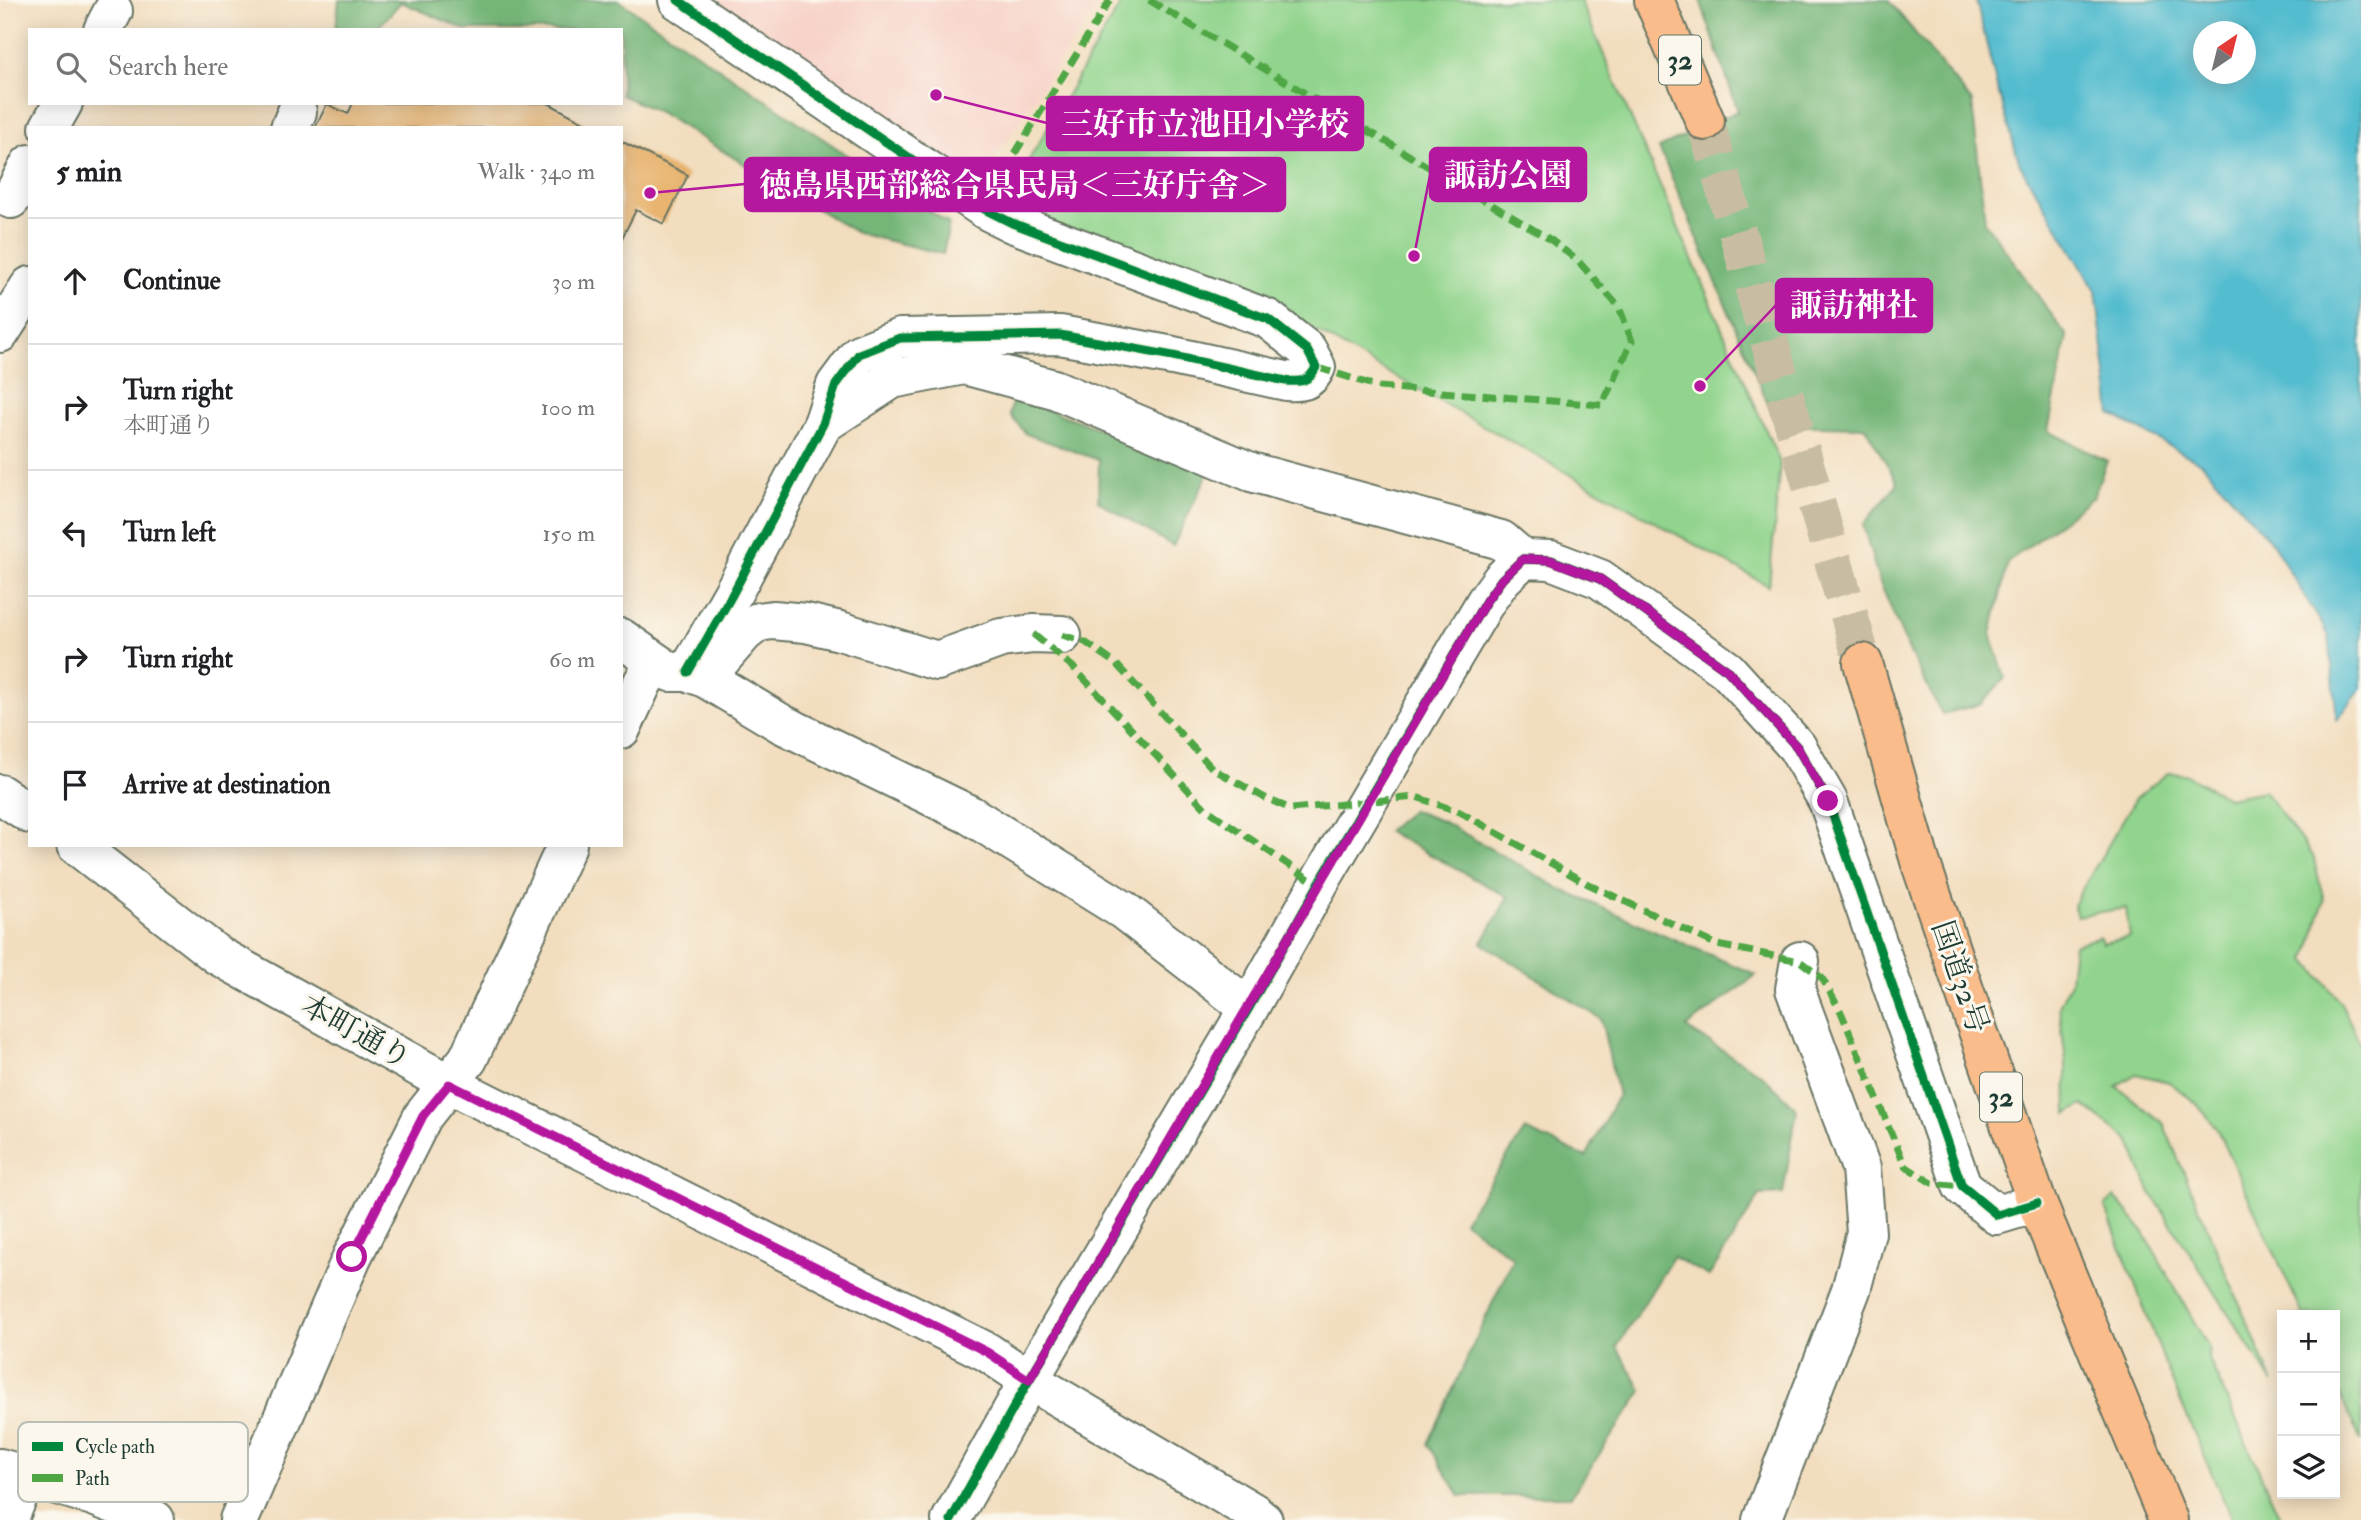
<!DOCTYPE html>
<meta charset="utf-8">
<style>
body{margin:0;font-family:"IM FELL Double Pica","Noto Serif JP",serif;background:#f6f6f6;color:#202124}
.controls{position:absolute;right:21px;bottom:21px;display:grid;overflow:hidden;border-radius:0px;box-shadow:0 4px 18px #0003}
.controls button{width:63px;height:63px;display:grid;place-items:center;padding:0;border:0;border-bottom:2px solid #e0e0e0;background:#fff;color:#202124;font:35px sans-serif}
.compass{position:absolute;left:2193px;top:21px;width:63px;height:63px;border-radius:50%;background:#fff;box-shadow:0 4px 18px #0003;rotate:35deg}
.stop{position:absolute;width:21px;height:21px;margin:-16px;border:5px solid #b5179e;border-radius:50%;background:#fff}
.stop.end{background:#b5179e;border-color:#fff;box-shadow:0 2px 7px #0008}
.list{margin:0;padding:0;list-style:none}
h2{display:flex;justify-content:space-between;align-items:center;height:91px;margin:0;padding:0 28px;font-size:30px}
h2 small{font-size:23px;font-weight:400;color:#757577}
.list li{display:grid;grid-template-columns:46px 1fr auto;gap:21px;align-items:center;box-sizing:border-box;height:126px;padding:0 28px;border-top:2px solid #e0e0e0}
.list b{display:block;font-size:26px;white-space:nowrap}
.list p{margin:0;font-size:23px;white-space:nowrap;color:#757577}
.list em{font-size:23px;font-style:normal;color:#757577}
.icon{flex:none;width:38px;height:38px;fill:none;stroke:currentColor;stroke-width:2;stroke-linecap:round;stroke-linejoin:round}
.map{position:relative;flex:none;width:2361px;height:1520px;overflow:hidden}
.search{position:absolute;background:#fff;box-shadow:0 4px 18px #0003;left:28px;top:28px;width:595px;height:77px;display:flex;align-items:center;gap:18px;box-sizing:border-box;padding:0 24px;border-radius:0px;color:#757577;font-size:26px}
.panel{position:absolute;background:#fff;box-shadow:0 4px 18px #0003;left:28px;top:126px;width:595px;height:721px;border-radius:0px}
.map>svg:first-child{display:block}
</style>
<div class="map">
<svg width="2361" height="1520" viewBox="0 0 2361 1520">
<rect width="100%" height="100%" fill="#fbf7ec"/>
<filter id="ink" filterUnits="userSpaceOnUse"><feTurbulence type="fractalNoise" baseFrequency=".0143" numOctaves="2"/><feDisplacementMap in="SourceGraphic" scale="14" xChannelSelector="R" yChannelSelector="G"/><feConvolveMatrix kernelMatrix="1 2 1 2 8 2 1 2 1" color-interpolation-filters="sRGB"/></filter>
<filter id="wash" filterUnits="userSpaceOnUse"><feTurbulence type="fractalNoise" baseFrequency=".00686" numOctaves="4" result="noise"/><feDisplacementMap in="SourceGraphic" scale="28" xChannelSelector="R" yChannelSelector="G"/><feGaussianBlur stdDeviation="1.57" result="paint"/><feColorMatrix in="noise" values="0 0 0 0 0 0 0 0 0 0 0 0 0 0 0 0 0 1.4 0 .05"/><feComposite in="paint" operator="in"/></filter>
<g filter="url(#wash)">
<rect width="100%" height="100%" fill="#f2ddbe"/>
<polygon fill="#f7d1c8" points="696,0 1101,0 973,191"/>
<g fill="#91d48d" stroke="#588860" stroke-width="2">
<polygon points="1123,0 1580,0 1780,463 1769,586 1355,354 1277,308 1014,210 1026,165"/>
<polygon points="2168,773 2185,774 2228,798 2264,791 2313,856 2324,901 2306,960 2340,1001 2361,1045 2361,1441 2335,1385 2335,1315 2303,1315 2216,1127 2196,1103 2169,1082 2136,1074 2116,1086 2163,1123 2273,1383 2150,1191 2129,1140 2083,1105 2067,1114 2066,1061 2059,1006 2070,982 2074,945 2100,937 2102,943 2130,937 2126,908 2077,916 2073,905 2136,798"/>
<polygon points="2115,1197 2143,1231 2209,1348 2208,1357 2281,1520 2232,1520 2171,1379 2105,1206"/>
</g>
<g fill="#74b678" stroke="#4a7a56" stroke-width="2">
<polygon points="339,0 618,0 949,224 943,254 857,233 659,112 621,95 621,30 466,30 401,2 376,30 339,30 336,28"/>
<polygon points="1700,0 1888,0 1972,102 1985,222 2067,336 2048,431 2107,461 2093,497 2008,562 1991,634 2005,678 1981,704 1942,714 1910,653 1878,578 1863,525 1898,483 1865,427 1777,425 1659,148 1738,111"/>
<polygon points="1013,396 1209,471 1173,546 1098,501 1099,460 1026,434 1010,415"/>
<polygon points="1412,810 1444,822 1564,891 1756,975 1686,1028 1761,1074 1797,1109 1783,1194 1760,1195 1709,1276 1673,1257 1617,1347 1642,1391 1571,1496 1460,1496 1428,1444 1513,1258 1464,1221 1525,1130 1586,1157 1618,1096 1601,1019 1482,943 1508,897 1387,831"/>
</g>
<path fill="#52bccf" stroke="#387c82" stroke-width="2" fill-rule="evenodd" d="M1976 0H2361V689L2337 720 2329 636 2273 544 2203 464 2111 414 2096 291 2020 165 1997 87ZM2204 32H2246V74H2204Z"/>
<g id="blocks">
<g fill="#e8b470">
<polygon points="353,103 548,103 595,128 315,128 327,104 348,114"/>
<polygon points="621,141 688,175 664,224 636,210 621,240"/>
</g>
</g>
</g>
<g filter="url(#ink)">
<use href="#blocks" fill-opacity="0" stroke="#697564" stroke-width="2"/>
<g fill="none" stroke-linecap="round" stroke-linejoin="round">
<polyline stroke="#c8bda2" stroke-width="38" stroke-dasharray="38 19" stroke-linecap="butt" points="1705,121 1863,663"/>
<defs>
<g id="minor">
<path d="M678 0 986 210 1012 223 1268 319 1307 350 1316 367C1309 382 1301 382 1286 381L1173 356 1060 335 900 338 859 354 836 385 823 424 732 595 688 672"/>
<polyline points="103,30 113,11"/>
<polyline points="49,128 63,103"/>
<polyline points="290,128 297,112"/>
<polyline points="11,199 30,164"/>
<polyline points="0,333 30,286"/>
<polyline points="823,424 892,379 964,365 1054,389 1251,472 1501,540 1523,559"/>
<polyline points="621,638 670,672 688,672 705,678 782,724 970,815 1123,910 1249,1008"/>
<polyline points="705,678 744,633 758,622 773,620 806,623 840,631 937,661 1001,638 1033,634 1062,635"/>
<polyline points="621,729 643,682 655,663"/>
<polyline points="0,794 30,814"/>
<polyline points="76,845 217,955 449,1084 987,1352 1029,1380 1253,1512 1263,1520"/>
<polyline points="0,1468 93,1496 155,1520"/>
<polyline points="8,1520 27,1476"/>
<polyline points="239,1520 352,1257 423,1116 468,1059 567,845"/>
<polyline points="951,1520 1029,1380 1249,1008 1322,878 1486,601 1502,579 1523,559 1551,560 1600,579 1727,670 1797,747 1828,801 1962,1186 1997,1215 2037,1203"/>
<polyline points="1762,1520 1851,1290 1866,1233 1861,1168 1795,989 1800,961"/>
</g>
<g id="highway">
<polyline points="1654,0 1705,121"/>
<polyline points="1863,663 1920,861 2037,1203 2168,1520"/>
</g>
</defs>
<use href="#minor" stroke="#697564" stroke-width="42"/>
<use href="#highway" stroke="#697564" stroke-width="42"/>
<use href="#minor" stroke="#fff" stroke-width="38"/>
<use href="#highway" stroke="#fabc8b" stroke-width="38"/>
<g stroke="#4fa644" stroke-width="7" stroke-dasharray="14 7" stroke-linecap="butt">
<polyline points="1149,0 1551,240 1578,261 1619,307 1632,341 1602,405 1379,387 1316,367"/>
<polyline points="986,210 1009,163 1110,0"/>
<polyline points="1033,634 1073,667 1205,808 1318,885"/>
<polyline points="1062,635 1085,642 1116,664 1213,769 1267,799 1291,809 1416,797 1460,812 1586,883 1717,945 1800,961 1822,978 1841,1012 1905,1166 1932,1183 1962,1186"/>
</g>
<defs>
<g id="cycleway">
<path d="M678 0 986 210 1012 223 1268 319 1307 350 1316 367C1309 382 1301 382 1286 381L1173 356 1060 335 900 338 859 354 836 385 823 424 732 595 688 672"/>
<polyline points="951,1520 1029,1380 1249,1008 1322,878 1486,601 1502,579 1523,559 1551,560 1600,579 1727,670 1797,747 1828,801 1962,1186 1997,1215 2037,1203"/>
</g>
</defs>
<use href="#cycleway" stroke="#fbf7ec" stroke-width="13"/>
<use href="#cycleway" stroke="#00873e" stroke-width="9"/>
</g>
</g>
<g fill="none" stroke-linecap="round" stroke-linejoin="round" filter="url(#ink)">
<path stroke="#b5179e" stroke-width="9" d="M352 1257 423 1116 449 1084 987 1352 1029 1380C1182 1121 1332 860 1486 601L1502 579 1523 559 1550 560 1600 579 1727 670 1797 747 1828 801"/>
</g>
<g text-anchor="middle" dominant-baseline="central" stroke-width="6" stroke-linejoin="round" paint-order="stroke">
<g fill="#fbf7ec" stroke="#61756b" stroke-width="2">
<rect x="1659" y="35.5" width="42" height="49" rx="5"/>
<rect x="1980" y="1072.5" width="42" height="49" rx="5"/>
</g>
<g font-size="28" font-weight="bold" fill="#1f3d34">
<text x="1680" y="60">32</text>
<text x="2001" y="1097">32</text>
</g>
<g font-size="30" fill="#1f3d34" stroke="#fbf7ec">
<text transform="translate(1960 977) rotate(71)">国道32号</text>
<text transform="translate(356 1032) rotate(29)">本町通り</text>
</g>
</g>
<rect x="18" y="1422" width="230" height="80" rx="10" fill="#fbf7ec" stroke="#b9bfb5" stroke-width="2"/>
<rect x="32" y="1442" width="31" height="9" fill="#00873e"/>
<rect x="32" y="1474" width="31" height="8" fill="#4fa644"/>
<g font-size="19" fill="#1f3d34">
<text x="75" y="1453">Cycle path</text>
<text x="75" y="1485">Path</text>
</g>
<path fill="none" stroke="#b5179e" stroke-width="2.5" d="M936 95L1047 123M1414 256L1430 175M650 193L745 184M1700 386L1776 305"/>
<g fill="#b5179e" stroke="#fbf7ec" stroke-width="2.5">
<circle cx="936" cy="95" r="7"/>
<circle cx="1414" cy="256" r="7"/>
<circle cx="650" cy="193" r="7"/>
<circle cx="1700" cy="386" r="7"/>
</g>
<g fill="#b5179e" stroke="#b5179e" stroke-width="2.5">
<rect x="1047" y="97" width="316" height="53" rx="7"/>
<rect x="1430" y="148" width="156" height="53" rx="7"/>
<rect x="745" y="158" width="540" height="53" rx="7"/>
<rect x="1776" y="279" width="156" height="53" rx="7"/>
</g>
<g font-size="32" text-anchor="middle" font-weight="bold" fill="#fff">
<text x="1205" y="135">三好市立池田小学校</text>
<text x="1508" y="186">諏訪公園</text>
<text x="1015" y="196">徳島県西部総合県民局＜三好庁舎＞</text>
<text x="1854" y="316">諏訪神社</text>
</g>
</svg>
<div class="controls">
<button>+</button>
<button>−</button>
<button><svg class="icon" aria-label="layers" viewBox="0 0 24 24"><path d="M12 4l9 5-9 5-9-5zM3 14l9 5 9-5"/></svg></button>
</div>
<svg class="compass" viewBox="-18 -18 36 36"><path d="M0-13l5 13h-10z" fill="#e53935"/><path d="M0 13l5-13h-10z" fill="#757577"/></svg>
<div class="stop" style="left:352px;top:1257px"></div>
<div class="stop end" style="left:1828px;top:801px"></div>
<div class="search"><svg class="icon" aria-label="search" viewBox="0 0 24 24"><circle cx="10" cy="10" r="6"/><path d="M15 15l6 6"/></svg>Search here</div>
<section class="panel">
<h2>5 min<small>Walk · 340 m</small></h2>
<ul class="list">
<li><svg class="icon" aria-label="ahead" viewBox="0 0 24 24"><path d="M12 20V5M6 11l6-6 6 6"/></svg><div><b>Continue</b></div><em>30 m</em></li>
<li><svg class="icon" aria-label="right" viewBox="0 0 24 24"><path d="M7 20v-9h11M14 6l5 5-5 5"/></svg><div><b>Turn right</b><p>本町通り</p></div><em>100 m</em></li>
<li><svg class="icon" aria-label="left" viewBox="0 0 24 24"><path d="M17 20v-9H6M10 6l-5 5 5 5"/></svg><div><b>Turn left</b></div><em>150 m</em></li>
<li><svg class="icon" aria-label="right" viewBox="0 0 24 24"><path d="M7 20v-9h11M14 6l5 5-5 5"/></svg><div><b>Turn right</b></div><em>60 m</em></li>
<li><svg class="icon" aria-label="arrive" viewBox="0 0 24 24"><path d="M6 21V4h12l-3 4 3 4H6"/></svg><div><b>Arrive at destination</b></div></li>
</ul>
</section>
</div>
